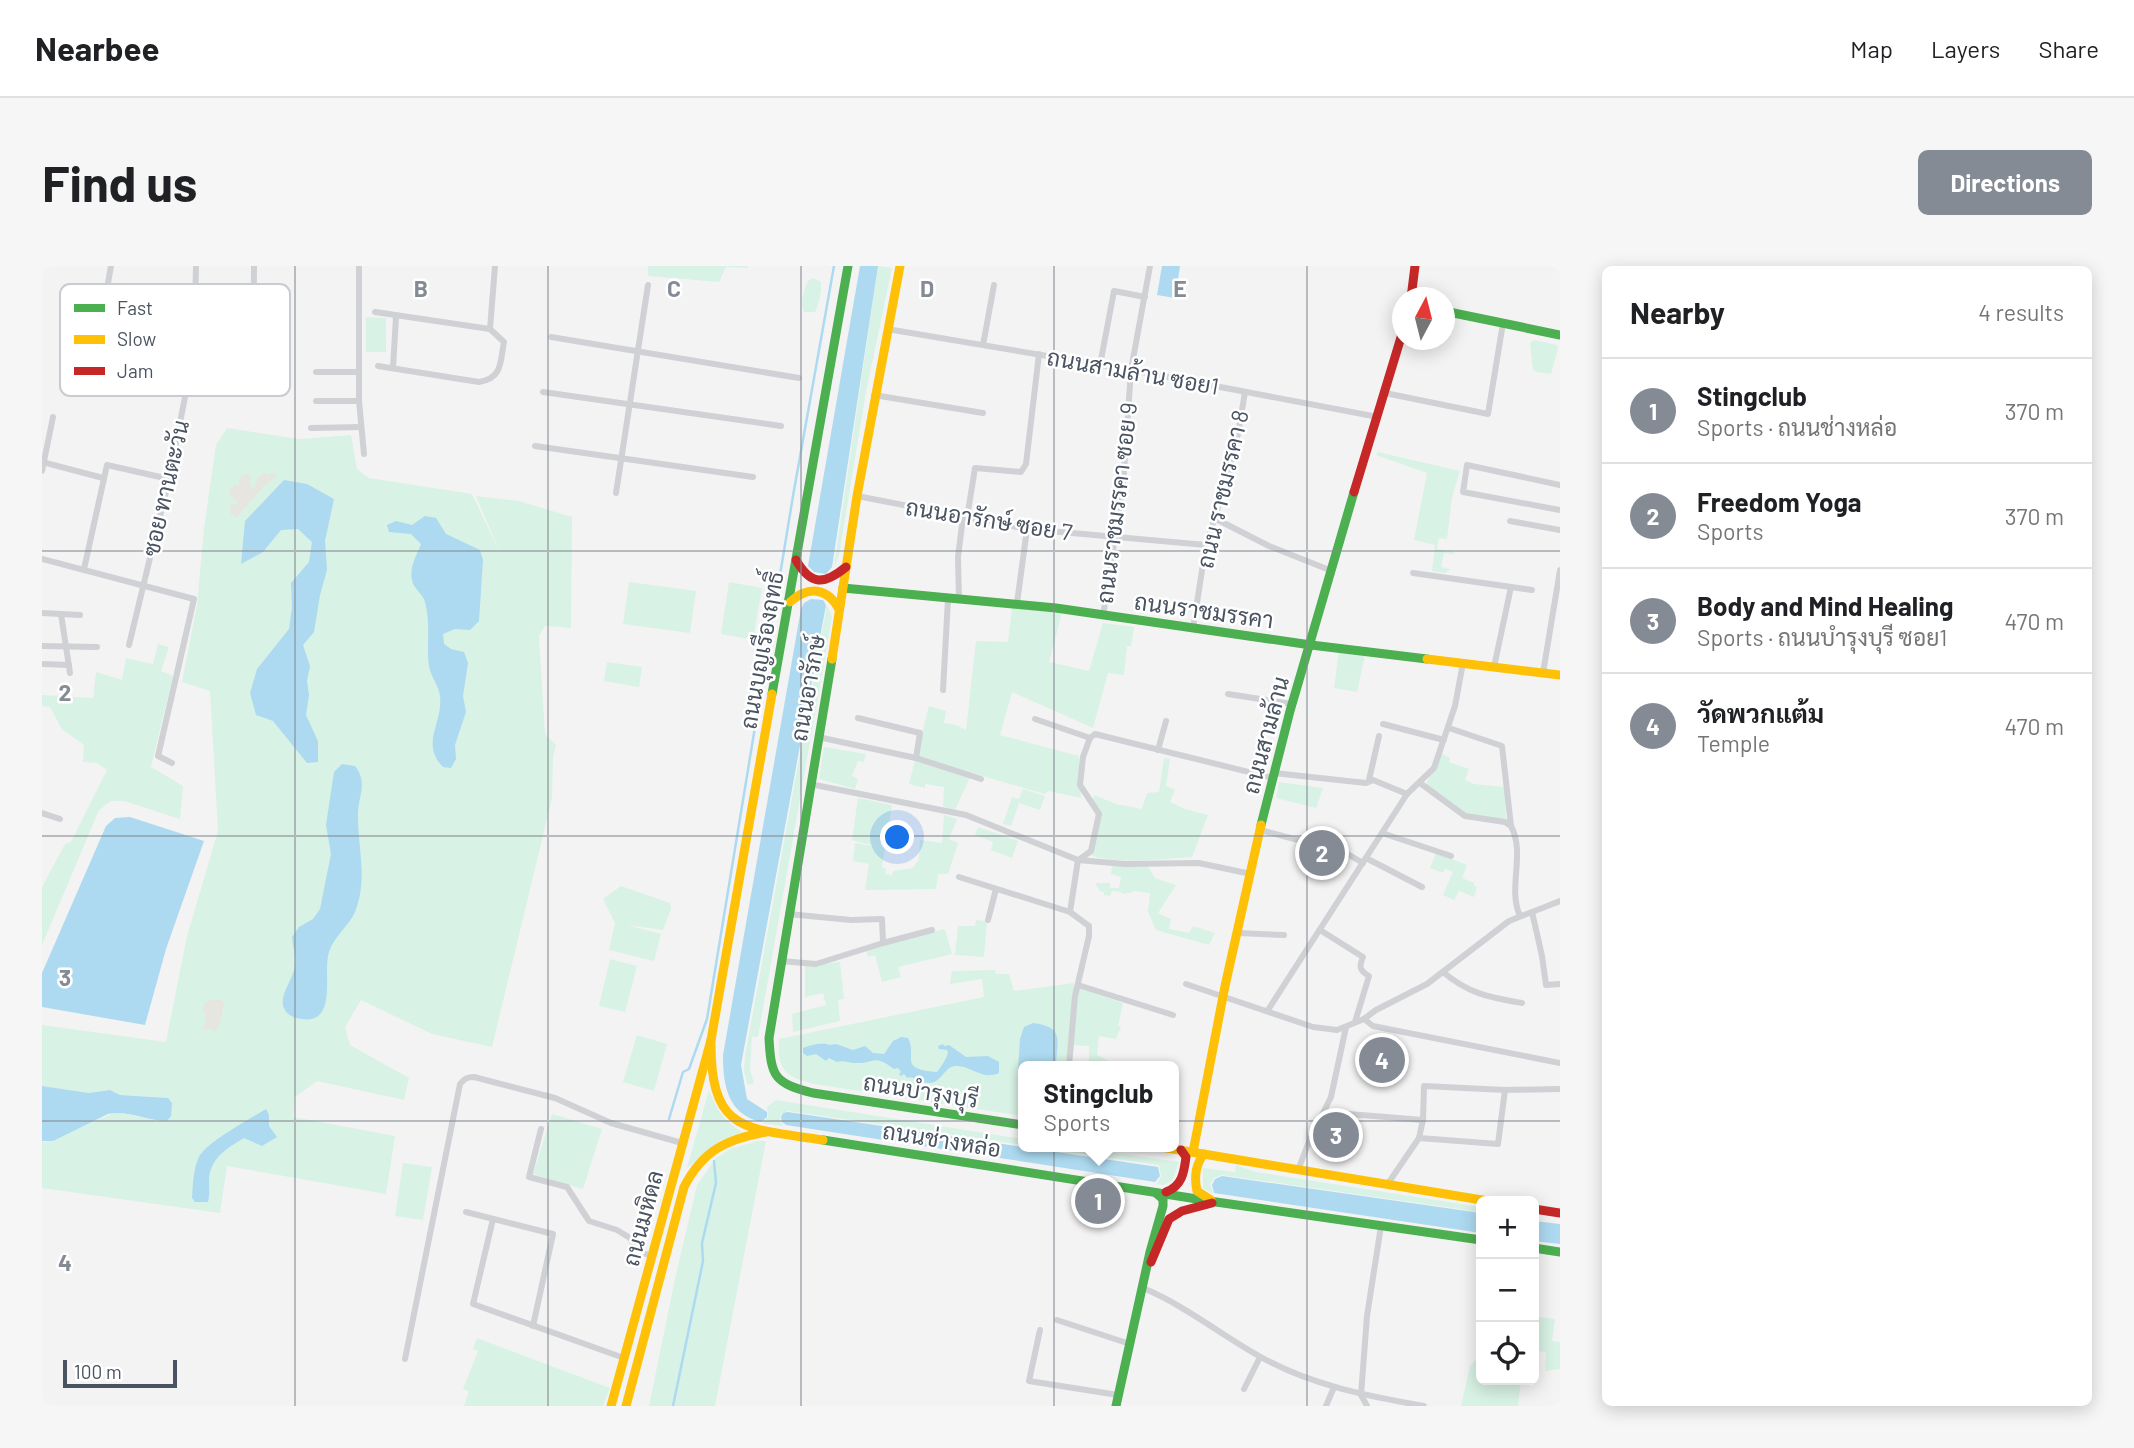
<!DOCTYPE html>
<meta charset="utf-8">
<style>
body{margin:0;font-family:Barlow,Sarabun,sans-serif;background:#f6f6f6;color:#202124}
.controls{position:absolute;right:21px;bottom:21px;display:grid;overflow:hidden;border-radius:10px;box-shadow:0 4px 18px #0003}
.controls button{width:63px;height:63px;display:grid;place-items:center;padding:0;border:0;border-bottom:2px solid #e0e0e0;background:#fff;color:#202124;font:35px sans-serif}
.compass{position:absolute;left:1350px;top:21px;width:63px;height:63px;border-radius:50%;background:#fff;box-shadow:0 4px 18px #0003;rotate:7deg}
.scale{position:absolute;left:21px;bottom:18px;width:114px;box-sizing:border-box;padding-left:7px;border:4px solid #495361;border-top:0;font-size:19px;line-height:24px;white-space:nowrap;color:#495361;-webkit-text-stroke:5px #fff;paint-order:stroke}
.you{position:absolute;left:856px;top:572px;width:24px;height:24px;margin:-18px;border:5px solid #fff;border-radius:50%;background:#1a73e8;box-shadow:0 0 0 10px #1a73e833}
.badge{display:grid;place-items:center;width:46px;height:46px;border-radius:50%;background:#858b94;color:#fff;font-size:23px;font-weight:700}
.pin{position:absolute;translate:-50% -50%;border:4px solid #fff;box-shadow:0 2px 7px #0006}
.popup{position:absolute;left:976px;top:795px;width:161px;height:91px;box-sizing:border-box;display:grid;place-content:center;border-radius:10px;background:#fff;filter:drop-shadow(0 2px 5px #0005);font-size:23px;white-space:nowrap;color:#757577}
.popup b{font-size:26px;color:#202124}
.popup::after{content:'';position:absolute;left:50%;top:100%;margin-left:-14px;border:14px solid transparent;border-top-color:#fff}
.list{margin:0;padding:0;list-style:none}
h2{display:flex;justify-content:space-between;align-items:center;height:91px;margin:0;padding:0 28px;font-size:30px}
h2 small{font-size:23px;font-weight:400;color:#757577}
.list li{display:grid;grid-template-columns:46px 1fr auto;gap:21px;align-items:center;box-sizing:border-box;height:105px;padding:0 28px;border-top:2px solid #e0e0e0}
.list b{display:block;font-size:26px;white-space:nowrap}
.list p{margin:0;font-size:23px;white-space:nowrap;color:#757577}
.list em{font-size:23px;font-style:normal;color:#757577}
.icon{flex:none;width:38px;height:38px;fill:none;stroke:currentColor;stroke-width:2;stroke-linecap:round;stroke-linejoin:round}
.map{position:relative;flex:none;width:1518px;height:1140px;overflow:hidden;border-radius:10px}
header{display:flex;align-items:center;gap:42px;box-sizing:border-box;height:98px;padding:0 35px;background:#fff;border-bottom:2px solid #e0e0e0}
header strong{font-size:33px}
nav{display:flex;gap:38px;margin-inline-start:auto;font-size:24px}
.intro{display:flex;align-items:center;justify-content:space-between;box-sizing:border-box;height:168px;padding:0 42px}
h1{margin:0;font-size:49px}
.button{padding:18px 32px;border-radius:10px;background:#858b94;color:#fff;font-size:24px;font-weight:700}
main{display:flex;gap:42px;padding:0 42px}
aside{flex:1;background:#fff;border-radius:10px;box-shadow:0 4px 18px #0003}
.map>svg:first-child{display:block}
</style>
<header>
<strong>Nearbee</strong>
<nav><a>Map</a><a>Layers</a><a>Share</a></nav>
</header>
<div class="intro"><h1>Find us</h1><a class="button">Directions</a></div>
<main>
<div class="map">
<svg width="1518" height="1140" viewBox="0 0 1518 1140">
<rect width="100%" height="100%" fill="#f4f3f3"/>
<g fill="#d8f2e5">
<polygon points="606,0 706,0 706,2 684,1 677,16 606,10"/>
<polygon points="836,0 850,2 824,126 797,289 792,301"/>
<path d="M771 12 779 16C780 26 777 37 773 46H762C758 36 762 24 766 15Z"/>
<polygon points="324,51 344,52 344,86 324,86"/>
<polygon points="1492,74 1515,79 1516,82 1509,108 1495,106 1491,104 1488,77"/>
<polygon points="185,162 257,173 309,169 315,203 327,212 430,228 458,287 434,230 477,235 530,251 529,362 503,360 497,370 503,468 514,479 511,491 510,532 450,781 390,768 319,734 303,761 308,779 367,812 362,834 275,815 253,831 251,851 353,870 344,928 185,900 178,947 0,922 0,875 4,876 74,846 116,855 126,832 78,829 68,824 47,827 0,820 0,759 124,776 145,670 176,565 168,425 140,416 155,339 162,262 174,179"/>
<polygon points="1336,186 1418,205 1410,231 1405,273 1397,272 1395,283 1413,286 1412,288 1402,287 1399,301 1408,303 1403,307 1390,305 1393,279 1372,274 1385,207 1334,189"/>
<polygon points="587,316 654,325 648,367 581,358"/>
<polygon points="687,316 720,322 711,374 679,368"/>
<polygon points="785,339 790,351 716,771 710,771 708,804 712,817 706,819 702,806 703,790"/>
<polygon points="970,342 1020,347 1007,396 1047,405 1061,357 1092,361 1089,380 1085,380 1082,409 1066,407 1051,462 970,426 958,469 1037,490 1039,532 1006,525 1003,528 930,507 913,544 901,541 902,521 883,518 883,522 867,518 887,440 904,445 902,457 914,459 924,464 934,375 966,376"/>
<polygon points="116,378 127,381 119,405 131,410 109,501 141,520 138,553 82,535 69,535 57,544 0,679 0,621 23,578 29,576 65,504 55,497 41,496 42,479 20,463 8,441 0,440 0,429 51,432 54,406 80,414 84,392 111,398"/>
<polygon points="1297,384 1323,389 1315,426 1292,422"/>
<polygon points="565,396 600,401 597,421 562,415"/>
<polygon points="782,481 824,488 822,496 816,495 810,510 816,513 813,523 777,513"/>
<polygon points="1399,487 1408,492 1407,496 1427,503 1423,514 1432,518 1463,521 1464,554 1424,548 1384,519"/>
<path d="M1122 492 1128 493 1124 520 1133 524 1128 536 1143 543 1166 549 1150 591C1117 593 1082 598 1050 590L1058 556 1051 534 1052 529 1074 538 1100 543 1105 527 1117 526Z"/>
<polygon points="1237,516 1281,522 1274,542 1234,532"/>
<polygon points="981,523 1003,530 998,544 977,537 969,560 961,558 970,531 977,533"/>
<polygon points="816,532 850,539 840,601 844,603 843,608 850,609 851,605 871,602 877,593 878,574 900,577 902,549 915,553 907,573 916,577 906,608 896,608 894,623 823,624 827,598 811,595 813,577 836,581 810,574"/>
<polygon points="936,561 976,575 970,592 949,584 951,576 933,569"/>
<polygon points="1394,587 1425,599 1420,612 1432,617 1432,620 1435,621 1432,631 1417,625 1412,634 1401,629 1411,606 1403,603 1401,607 1388,602"/>
<polygon points="1070,598 1105,599 1113,612 1134,619 1116,647 1129,653 1127,663 1147,667 1151,660 1173,667 1167,679 1114,664 1106,646 1108,627 1093,625 1082,628 1078,626 1070,625 1068,630 1062,629 1062,626 1058,625 1053,617 1068,617 1068,622 1077,622 1079,611 1069,608"/>
<polygon points="579,620 628,637 629,643 621,664 585,659 619,668 612,695 567,684 573,657 561,633"/>
<polygon points="934,654 945,655 942,691 913,689 916,660 933,660"/>
<polygon points="903,663 910,688 856,701 859,711 840,716 833,689 826,691 824,683"/>
<polygon points="568,693 595,700 583,746 557,740"/>
<polygon points="798,696 802,733 796,734 798,755 751,766 750,748 784,739 781,727 763,731 763,700"/>
<path d="M953 704 954 708H967L972 725 1032 717 1025 800H981V850L772 818C742 810 736 805 737 773L942 731 940 713 908 718 910 705Z"/>
<polygon points="1037,722 1081,737 1076,760 1079,760 1074,773 1057,770 1055,789 1067,795 1065,800 1047,800 1047,780 1031,779"/>
<polygon points="595,769 625,778 612,825 581,816"/>
<path d="M667 824C674 843 682 855 700 866L677 875 645 902Z"/>
<polygon points="734,834 981,873 981,879 746,845 739,848 738,854 741,860 720,857 726,851 725,841"/>
<polygon points="510,848 560,863 541,923 491,908"/>
<polygon points="716,875 724,875 673,1140 607,1140 633,1013 655,919 674,892 688,883"/>
<polygon points="990,881 1032,881 1137,896 1130,915 1121,919 1115,918 1119,910 1117,899"/>
<polygon points="361,897 390,901 381,954 353,950"/>
<polygon points="1194,899 1214,906 1439,941 1439,946 1180,909 1172,912 1168,918 1171,928 1161,922 1161,902 1193,906"/>
<polygon points="1497,1051 1513,1053 1510,1075 1518,1076 1518,1103 1503,1105 1504,1086 1492,1085 1492,1061 1495,1061"/>
<polygon points="435,1072 568,1122 561,1140 422,1140 427,1125 421,1123 436,1085 431,1083"/>
<polygon points="1439,1087 1439,1114 1479,1114 1476,1140 1419,1140 1428,1100"/>
</g>
<g fill="#e7e5e0">
<path d="M204 207 209 211 208 219 212 223C215 215 214 212 222 207L226 209V212L227 207 234 208V211L221 221 195 251 189 249 188 238 195 239V236L189 230 187 224 193 218 197 219V212Z"/>
<polygon points="169,734 179,734 182,738 177,761 173,765 167,762 161,764 164,752 161,741 163,737"/>
</g>
<g fill="#addaf0">
<polygon points="818,0 836,0 790,301 784,308 772,306 766,300"/>
<polygon points="1120,0 1138,0 1133,32 1115,29"/>
<polygon points="242,214 265,218 292,233 283,275 285,304 278,329 272,366 261,379 268,400 265,415 267,429 264,449 276,475 276,496 265,497 231,455 214,449 208,427 215,403 247,363 250,341 249,317 267,296 270,276 256,263 239,264 221,286 199,298 203,255"/>
<path d="M383 250 394 252 404 268 438 284 441 294 437 355 428 364 413 363 401 368 402 378 409 383 422 386 426 397 421 430 424 446 413 479 414 493 409 502 401 501C378 477 401 458 398 430 397 420 389 411 387 400 384 379 389 358 383 336 381 328 371 322 370 314 367 301 375 289 379 278L369 268 347 266 345 259 354 255 370 259Z"/>
<path d="M769 333 781 334 784 339 699 799 705 833 725 846V851L719 856C685 848 681 818 681 789L759 343 762 337Z"/>
<path d="M300 498 313 500C327 518 315 531 316 551 316 584 326 613 313 646 307 660 292 670 287 686 280 706 297 759 259 753 252 752 245 749 242 742 237 732 248 717 251 707 256 694 251 684 250 671L257 661 271 653 278 643 289 588 284 559 292 506Z"/>
<polygon points="88,551 162,575 124,683 103,759 0,741 0,707 64,560 73,552"/>
<path d="M991 757C1023 761 1015 774 1014 800H981V804L976 803 978 773 982 761Z"/>
<path d="M859 771 866 772C876 791 855 803 895 806 900 800 904 793 906 787L905 784 897 783 896 780 901 778 902 780 907 779 924 791 946 790 957 796V807C940 815 929 799 914 800 902 800 900 817 887 817 881 817 877 814 871 812 862 810 868 815 862 808L859 810 857 808 859 806 856 802 852 803C831 787 833 798 813 797 806 797 802 794 795 796L787 792 784 795 774 788 765 790 761 787V782C768 779 782 776 787 779L794 778 811 784 823 780 831 787 842 788 851 775Z"/>
<path d="M0 820 47 827 68 824 78 829 126 832 130 837 129 850 125 855C105 855 85 844 66 848L11 875H0Z"/>
<path d="M224 843 227 849V860L235 871 220 880 202 872C185 882 168 892 167 914 167 922 168 928 166 936H153L150 932C151 919 151 905 156 893 162 877 207 854 224 843Z"/>
<polygon points="746,846 1116,901 1118,910 1113,916 744,859 740,856 739,851 741,847"/>
<polygon points="1180,910 1439,947 1439,967 1172,927 1170,919 1173,913"/>
<polygon points="1492,955 1518,958 1518,978 1492,975"/>
</g>
<g fill="none" stroke-linecap="round" stroke-linejoin="round">
<g stroke="#addaf0" stroke-width="2.5">
<polyline points="627,853 641,806 647,803 665,753 751,230 792,0"/>
<polyline points="631,1140 661,995 660,977 674,917 672,895"/>
</g>
<g stroke="#cfd1d4" stroke-width="6">
<polyline points="69,0 62,40 72,45"/>
<polyline points="317,0 317,135 322,188"/>
<polyline points="333,46 448,63"/>
<polyline points="845,63 1089,104 1336,151"/>
<polyline points="509,71 757,112"/>
<polyline points="941,79 952,19"/>
<path d="M152 85 174 87 172 119C182 124 197 125 208 121L211 116 212 0"/>
<polyline points="1058,99 1072,25 1103,31"/>
<path d="M336 100 437 116C461 112 458 96 462 76L448 63 453 0"/>
<polyline points="351,102 354,51"/>
<polyline points="274,106 317,106"/>
<polyline points="501,126 739,160"/>
<polyline points="1343,127 1446,148 1461,57"/>
<polyline points="832,129 941,147"/>
<polyline points="274,135 317,135"/>
<polyline points="269,162 319,161"/>
<polyline points="493,180 711,211"/>
<polyline points="0,196 61,212"/>
<polyline points="0,205 11,151"/>
<polyline points="1518,219 1425,199 1421,226 1518,244"/>
<polyline points="574,227 606,19"/>
<polyline points="815,230 985,263 1164,279"/>
<polyline points="925,252 933,202 979,206 984,198 997,88"/>
<polyline points="1172,252 1227,280 1290,305"/>
<polyline points="1468,255 1518,264"/>
<polyline points="0,293 152,333 116,490 130,497"/>
<polyline points="42,303 65,199 127,213"/>
<polyline points="1371,307 1490,324"/>
<polyline points="917,333 916,291 921,251"/>
<polyline points="975,337 985,263"/>
<polyline points="0,347 38,349"/>
<polyline points="19,348 28,407"/>
<polyline points="1061,350 1081,219 1089,104 1108,0"/>
<polyline points="1151,362 1164,279 1182,223 1196,168 1203,126"/>
<polyline points="87,379 127,213 152,85 154,0"/>
<polyline points="0,380 55,381"/>
<polyline points="0,398 27,399"/>
<polyline points="1452,401 1469,321"/>
<polyline points="1501,407 1518,304"/>
<polyline points="901,424 906,333"/>
<polyline points="1186,428 1250,438"/>
<polyline points="816,452 878,467 874,492"/>
<polyline points="993,453 1048,472 1053,468 1231,512"/>
<polyline points="1341,458 1402,474"/>
<polyline points="1407,462 1460,480 1469,560"/>
<polyline points="776,471 874,492 939,513"/>
<polyline points="1116,484 1124,455"/>
<polyline points="1232,507 1324,517 1331,514 1365,528"/>
<polyline points="1327,514 1337,470"/>
<path d="M1378 517 1423 550 1463 556 1469 560C1484 588 1465 622 1478 650"/>
<polyline points="768,518 924,549 1036,594 1083,598 1157,597 1209,608"/>
<polyline points="0,547 18,553"/>
<polyline points="1218,564 1302,586 1321,597"/>
<polyline points="1340,567 1409,590"/>
<polyline points="1324,592 1380,621"/>
<polyline points="1038,593 1049,585 1057,548 1038,519 1041,491 1048,472"/>
<polyline points="917,611 1028,646 1047,660 1047,670 1033,730 1027,800"/>
<polyline points="1028,646 1036,594"/>
<polyline points="1490,646 1500,690 1504,719 1518,718"/>
<polyline points="946,654 954,623"/>
<path d="M1278 664 1321 691C1317 701 1317 704 1327 710L1313 756"/>
<polyline points="1196,667 1242,669"/>
<polyline points="841,677 890,664"/>
<polyline points="739,695 774,698 841,677 840,653 809,654 746,648"/>
<path d="M1401 706C1427 728 1447 731 1480 737"/>
<polyline points="1144,718 1271,761 1295,764 1322,753 1334,744 1385,718 1467,655 1518,635"/>
<polyline points="1036,719 1131,749"/>
<polyline points="1226,744 1365,528 1392,502 1413,440 1421,397"/>
<polyline points="1322,753 1331,760 1518,797"/>
<polyline points="1282,846 1381,854"/>
<polyline points="499,863 487,911 525,921 547,955 575,964 588,972 594,984 609,990"/>
<polyline points="1377,872 1456,878 1463,824"/>
<polyline points="1256,904 1268,873 1289,831 1304,761"/>
<polyline points="1345,919 1377,872 1381,854 1382,820 1463,824 1518,823"/>
<polyline points="424,946 511,968 491,1060"/>
<polyline points="451,953 431,1038 582,1092"/>
<path d="M1101 1022C1142 1039 1178 1068 1217 1090 1268 1119 1325 1130 1382 1140"/>
<polyline points="1015,1054 1088,1078"/>
<polyline points="998,1064 987,1115 1076,1129"/>
<path d="M363 1093 418 818C422 813 425 811 432 811L513 832 569 857 640 877"/>
<polyline points="1202,1123 1218,1091"/>
<polyline points="1284,1140 1292,1121"/>
<polyline points="1325,1140 1319,1129 1325,1050 1339,960"/>
</g>
<g stroke="#4caf50" stroke-width="9">
<polyline points="1402,45 1518,69"/>
<polyline points="801,322 1014,342 1269,379 1385,393"/>
<path d="M790 393 727 772C729 812 733 817 771 827L981 859"/>
<polyline points="730,428 806,0"/>
<polyline points="1219,559 1248,445 1312,226"/>
<polyline points="781,874 1174,936 1439,974"/>
<polyline points="1492,982 1518,986"/>
<polyline points="1074,1140 1108,986 1121,940 1121,933 1114,927"/>
</g>
<g stroke="#ffc107" stroke-width="9">
<path d="M748 336C766 320 785 321 797 343"/>
<polyline points="790,393 815,230 858,0"/>
<polyline points="1385,393 1518,409"/>
<path d="M730 428 669 774C668 868 704 862 781 874"/>
<polyline points="1119,881 1446,935"/>
<polyline points="1151,886 1183,720 1219,559"/>
<path d="M1162 888C1153 899 1152 911 1155 925L1169 934"/>
<polyline points="569,1140 669,774"/>
<path d="M584 1140 642 921C661 884 685 873 724 866"/>
</g>
<g stroke="#c62828" stroke-width="9">
<polyline points="1369,32 1373,0"/>
<polyline points="1312,226 1360,68"/>
<path d="M754 294C769 320 782 319 804 301"/>
<path d="M1124 926C1140 920 1142 907 1144 891L1139 884"/>
<polyline points="1492,943 1518,947"/>
<polyline points="1109,996 1127,953 1140,945 1170,937"/>
</g>
</g>
<path fill="none" stroke="#858b94" stroke-width="2" stroke-opacity="0.55" d="M253 0V1140M506 0V1140M759 0V1140M1012 0V1140M1265 0V1140M0 285H1518M0 570H1518M0 855H1518"/>
<g text-anchor="middle" dominant-baseline="central" stroke-width="5" stroke-linejoin="round" paint-order="stroke">
<g font-size="23" fill="#495361" stroke="#fff">
<text transform="translate(1091 105) rotate(10)">ถนนสามล้าน ซอย1</text>
<text transform="translate(123 222) rotate(-77)">ซอย ทานตะวัน</text>
<text transform="translate(1180 223) rotate(-77)">ถนน ราชมรรคา 8</text>
<text transform="translate(1074 237) rotate(-83)">ถนนราชมรรคา ซอย 9</text>
<text transform="translate(947 253) rotate(9)">ถนนอารักษ์ ซอย 7</text>
<text transform="translate(1162 344) rotate(8)">ถนนราชมรรคา</text>
<text transform="translate(719 384) rotate(-80)">ถนนบุญเรืองฤทธิ์</text>
<text transform="translate(765 422) rotate(-80)">ถนนอารักษ์</text>
<text transform="translate(1223 469) rotate(-75)">ถนนสามล้าน</text>
<text transform="translate(879 824) rotate(9)">ถนนบำรุงบุรี</text>
<text transform="translate(900 873) rotate(9)">ถนนช่างหล่อ</text>
<text transform="translate(600 952) rotate(-75)">ถนนมหิดล</text>
</g>
</g>
<rect x="18" y="18" width="230" height="112" rx="10" fill="#fff" stroke="#c8cbd0" stroke-width="2"/>
<rect x="32" y="38" width="31" height="8" fill="#4caf50"/>
<rect x="32" y="69" width="31" height="9" fill="#ffc107"/>
<rect x="32" y="101" width="31" height="8" fill="#c62828"/>
<g font-size="19" fill="#495361">
<text x="75" y="49">Fast</text>
<text x="75" y="80">Slow</text>
<text x="75" y="112">Jam</text>
</g>
<g font-size="23" text-anchor="middle" font-weight="bold" fill="#858b94" stroke="#fff" stroke-width="5" stroke-linejoin="round" paint-order="stroke">
<text x="379" y="31">B</text>
<text x="632" y="31">C</text>
<text x="885" y="31">D</text>
<text x="1138" y="31">E</text>
<text x="23" y="435">2</text>
<text x="23" y="720">3</text>
<text x="23" y="1005">4</text>
</g>
</svg>
<div class="controls">
<button>+</button>
<button>−</button>
<button><svg class="icon" aria-label="locate" viewBox="0 0 24 24"><circle cx="12" cy="12" r="6"/><path d="M12 2v4M12 18v4M2 12h4M18 12h4"/></svg></button>
</div>
<svg class="compass" viewBox="-18 -18 36 36"><path d="M0-13l5 13h-10z" fill="#e53935"/><path d="M0 13l5-13h-10z" fill="#757577"/></svg>
<div class="scale">100 m</div>
<div class="you"></div>
<div class="pin badge" style="left:1056px;top:935px">1</div>
<div class="popup"><b>Stingclub</b>Sports</div>
<div class="pin badge" style="left:1280px;top:587px">2</div>
<div class="pin badge" style="left:1294px;top:869px">3</div>
<div class="pin badge" style="left:1340px;top:794px">4</div>
</div>
<aside>
<h2>Nearby<small>4 results</small></h2>
<ul class="list">
<li><span class="badge">1</span><div><b>Stingclub</b><p>Sports · ถนนช่างหล่อ</p></div><em>370 m</em></li>
<li><span class="badge">2</span><div><b>Freedom Yoga</b><p>Sports</p></div><em>370 m</em></li>
<li><span class="badge">3</span><div><b>Body and Mind Healing</b><p>Sports · ถนนบำรุงบุรี ซอย1</p></div><em>470 m</em></li>
<li><span class="badge">4</span><div><b>วัดพวกแต้ม</b><p>Temple</p></div><em>470 m</em></li>
</ul>
</aside>
</main>
